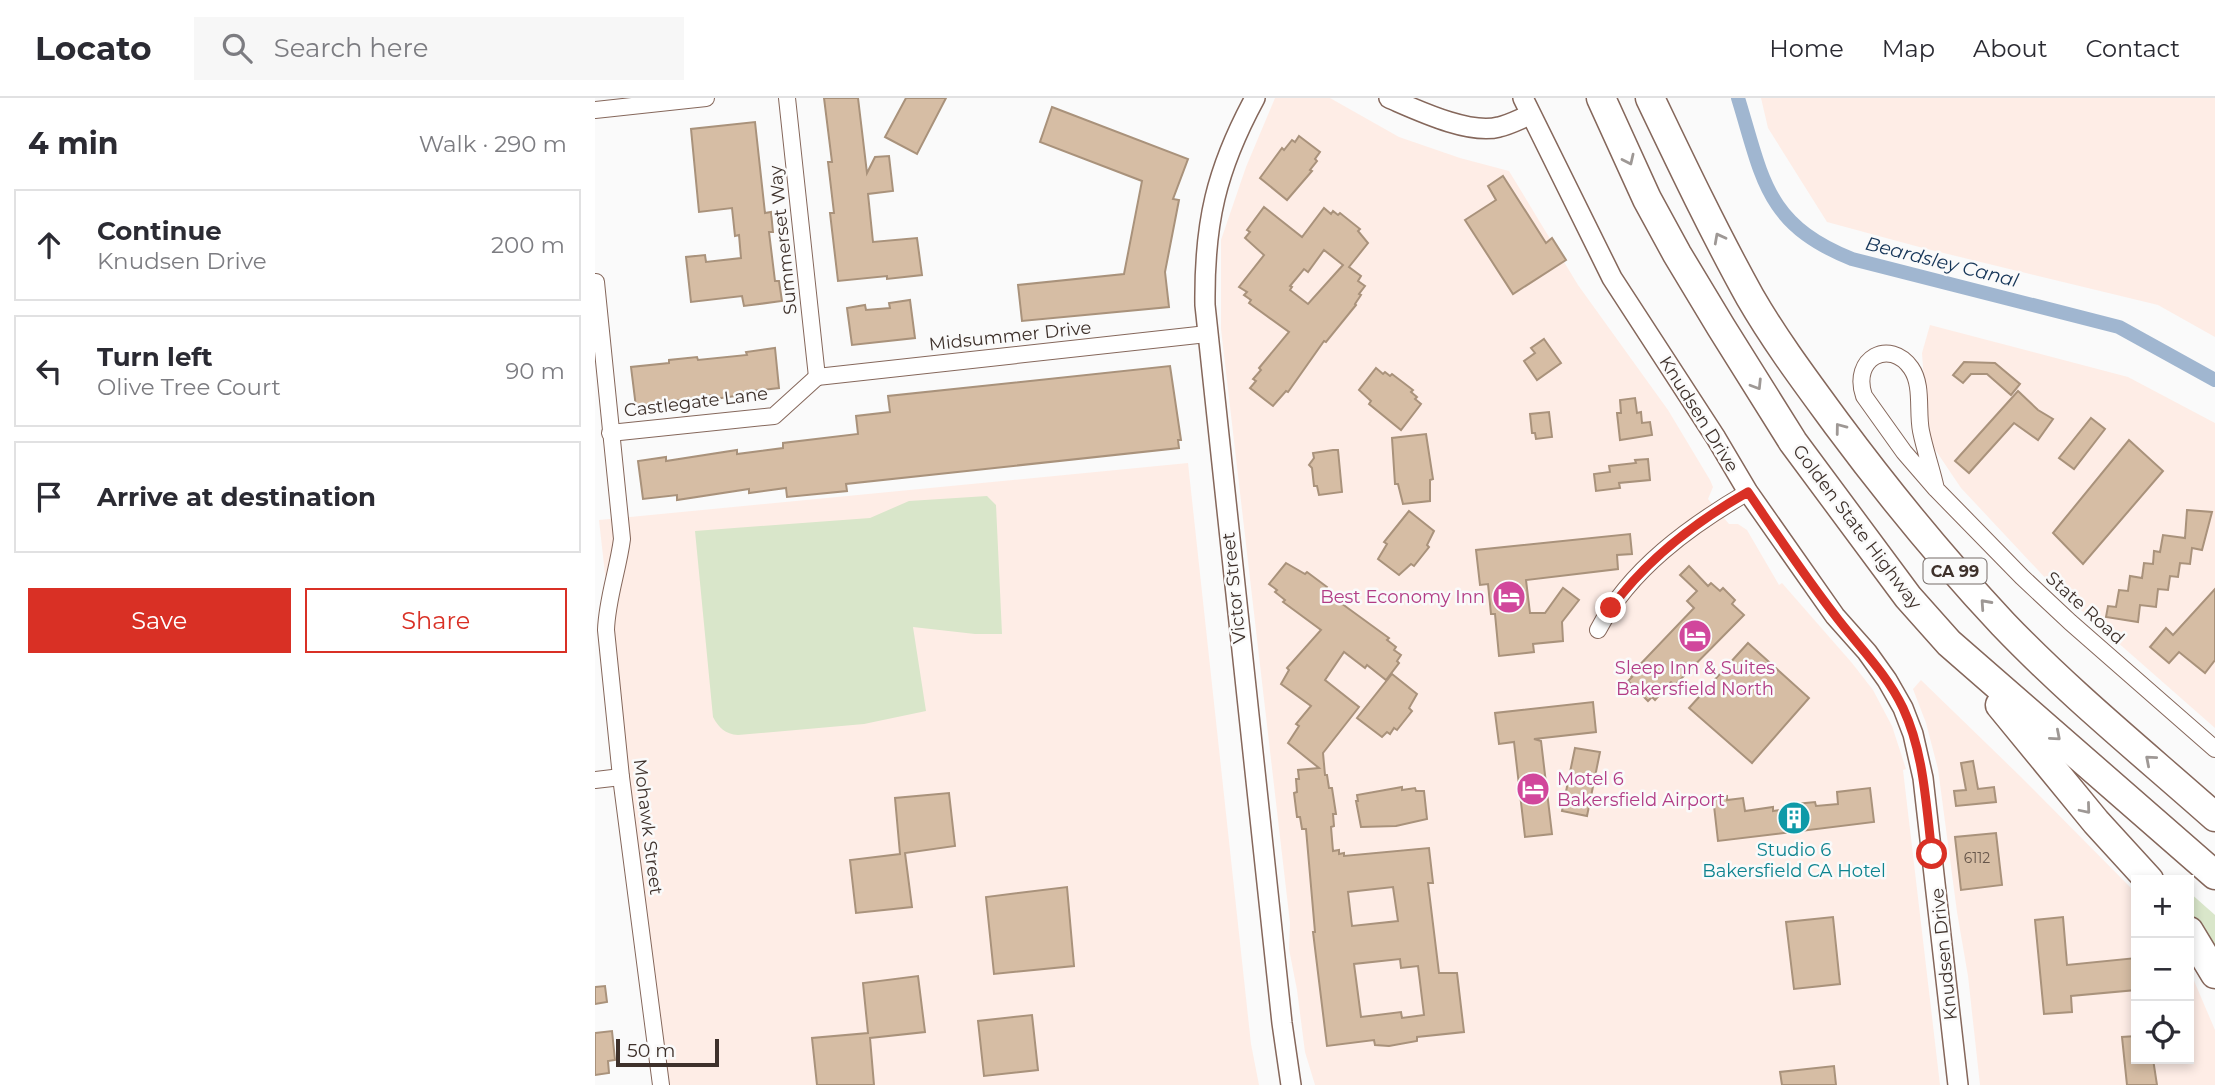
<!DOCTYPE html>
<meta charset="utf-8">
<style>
body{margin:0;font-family:Montserrat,sans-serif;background:#f7f7f7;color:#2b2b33}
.controls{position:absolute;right:21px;bottom:21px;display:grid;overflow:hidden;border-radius:0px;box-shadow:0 4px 10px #0003}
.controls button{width:63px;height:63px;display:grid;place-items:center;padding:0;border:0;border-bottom:2px solid #e1e1e2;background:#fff;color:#2b2b33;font:35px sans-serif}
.scale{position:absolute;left:21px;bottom:18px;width:103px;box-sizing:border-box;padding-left:7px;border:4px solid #3e312b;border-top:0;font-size:19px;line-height:24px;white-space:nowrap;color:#3e312b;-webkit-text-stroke:5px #fafafa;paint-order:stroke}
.stop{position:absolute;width:21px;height:21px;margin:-16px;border:5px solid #d93025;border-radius:50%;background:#fff}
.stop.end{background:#d93025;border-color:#fff;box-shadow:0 2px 7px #0008}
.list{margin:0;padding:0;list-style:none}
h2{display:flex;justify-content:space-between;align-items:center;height:91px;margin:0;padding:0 28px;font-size:30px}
h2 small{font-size:23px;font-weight:400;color:#7c7c81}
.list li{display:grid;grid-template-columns:46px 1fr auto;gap:21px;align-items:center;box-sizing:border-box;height:112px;margin:0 14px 14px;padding:0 14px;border:2px solid #e1e1e2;border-radius:0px}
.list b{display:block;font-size:26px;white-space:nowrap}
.list p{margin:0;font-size:23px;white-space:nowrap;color:#7c7c81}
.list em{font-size:23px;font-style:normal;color:#7c7c81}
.actions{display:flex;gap:14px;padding:21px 28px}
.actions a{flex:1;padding:16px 0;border:2px solid #d93025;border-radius:0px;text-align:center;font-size:24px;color:#d93025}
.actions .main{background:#d93025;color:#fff}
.icon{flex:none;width:38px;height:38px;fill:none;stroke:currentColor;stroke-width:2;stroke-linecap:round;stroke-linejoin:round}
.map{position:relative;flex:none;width:1620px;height:987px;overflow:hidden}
header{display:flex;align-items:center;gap:42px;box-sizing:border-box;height:98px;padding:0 35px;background:#fff;border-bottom:2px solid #e1e1e2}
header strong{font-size:33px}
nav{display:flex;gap:38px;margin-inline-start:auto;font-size:24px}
.search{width:490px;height:63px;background:#f7f7f7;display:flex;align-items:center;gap:18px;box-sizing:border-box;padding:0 24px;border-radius:0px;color:#7c7c81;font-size:26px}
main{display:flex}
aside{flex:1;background:#fff}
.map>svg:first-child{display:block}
</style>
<header>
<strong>Locato</strong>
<div class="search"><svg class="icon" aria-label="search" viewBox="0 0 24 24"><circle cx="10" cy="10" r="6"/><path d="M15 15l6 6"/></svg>Search here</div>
<nav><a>Home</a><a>Map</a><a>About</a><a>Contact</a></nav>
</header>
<main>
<aside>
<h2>4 min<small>Walk · 290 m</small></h2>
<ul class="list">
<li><svg class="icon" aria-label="ahead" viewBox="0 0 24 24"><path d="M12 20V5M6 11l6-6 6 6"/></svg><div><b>Continue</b><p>Knudsen Drive</p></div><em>200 m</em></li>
<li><svg class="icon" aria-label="left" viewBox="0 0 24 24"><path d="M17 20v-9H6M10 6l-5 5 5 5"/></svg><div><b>Turn left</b><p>Olive Tree Court</p></div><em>90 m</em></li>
<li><svg class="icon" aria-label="arrive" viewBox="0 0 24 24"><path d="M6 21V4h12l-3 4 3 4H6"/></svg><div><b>Arrive at destination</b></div></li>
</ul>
<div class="actions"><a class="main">Save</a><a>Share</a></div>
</aside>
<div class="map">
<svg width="1620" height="987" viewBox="0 0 1620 987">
<rect width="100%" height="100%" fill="#fafafa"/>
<g fill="#feede6">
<polygon points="680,0 735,0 804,39 865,60 914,73 983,187 1073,312 1115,382 1118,389 1113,401 1134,426 1143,426 1152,432 1184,487 1187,485 1257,565 1278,592 1297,628 1311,671 1308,672 1345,987 720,987 710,954 702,892 694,851 695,825 626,231 626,142 651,69"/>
<polygon points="1166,0 1620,0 1620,239 1563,207 1328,150 1232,124 1173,30"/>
<polygon points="1335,227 1533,279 1620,325 1620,630 1455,485 1366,390 1333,341 1327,255"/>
<polygon points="593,365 656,946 664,987 67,987 4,422"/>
<polygon points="1326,582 1426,679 1541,795 1541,961 1594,961 1594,871 1620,932 1620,987 1385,987 1373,878 1362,814 1343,671 1331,625 1318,591"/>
</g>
<g fill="#d9e6ca">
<path d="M392 398 401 407 407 536H380L318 529 331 613 269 626 143 637C130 636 124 630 118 619L100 433 275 420 314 403Z"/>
<polygon points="1594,794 1620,817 1620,849 1594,814"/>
</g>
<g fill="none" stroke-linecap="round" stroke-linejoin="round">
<path stroke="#a0b6d0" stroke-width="14" d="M1143 0C1168 81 1170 126 1257 161L1524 229 1620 282"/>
</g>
<g fill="#d6bda4" stroke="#a9927b" stroke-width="2" fill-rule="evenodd">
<polygon points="229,0 263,0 272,75 280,59 294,58 298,93 273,96 278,144 322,140 327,177 292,181 292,178 243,183 235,115 239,115 233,64 237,64"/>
<polygon points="311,0 351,0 322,56 290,39"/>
<polygon points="457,9 593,61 578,101 584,102 570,174 574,209 427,223 423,187 529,176 547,83 445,44"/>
<polygon points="160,24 170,115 176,114 178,134 174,134 180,183 184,183 187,203 149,208 147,198 96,204 91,159 110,157 111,164 146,160 144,137 140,138 137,110 104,114 96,31"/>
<polygon points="704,38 725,54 720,61 722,63 715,72 717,73 692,102 665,80 687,50 689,52 697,42 700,44"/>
<polygon points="908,78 951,145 957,140 971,162 918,196 870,122 901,102 893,88"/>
<path d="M669 109 707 139 729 110 736 116 738 113 743 117 745 115 765 131 763 133 773 145 754 169 766 178 763 183 770 188 764 196 766 197 760 206 761 207 731 244 729 243 693 294 691 293 678 308 655 290 661 283 658 281 666 272 664 270 694 234 654 205 656 202 649 197 652 194 644 189 669 157 650 140 655 134 652 132ZM729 152 748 167 713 206 695 192 697 189 695 188 709 171 713 174Z"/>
<polygon points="315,202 320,240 257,247 252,210 270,207 271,212 295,210 294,205"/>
<polygon points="949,241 966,265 942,282 929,263 940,255 936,250"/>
<polygon points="180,250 184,290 148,294 148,297 119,301 119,297 41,309 36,269 74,265 74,262 102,259 103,262 152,257 151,254"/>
<polygon points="1369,264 1400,265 1425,286 1416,297 1392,276 1376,276 1368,285 1358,277"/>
<polygon points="575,268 586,342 583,342 584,350 251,386 252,393 192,399 191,390 154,395 154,391 82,402 82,397 48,401 43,363 71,359 71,363 142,352 142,356 188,350 188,345 263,336 261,318 295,314 293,298"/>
<polygon points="781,270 788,276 790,274 795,278 797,276 818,292 816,294 822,299 820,301 826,306 806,332 774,306 776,303 764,292"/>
<polygon points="1423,293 1443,312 1458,321 1443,342 1419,325 1374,375 1360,363"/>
<polygon points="1040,300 1042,315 1046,314 1047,325 1055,324 1057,337 1025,342 1022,315 1026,315 1025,302"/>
<polygon points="954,314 957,339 941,341 940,335 937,335 935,316"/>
<polygon points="1496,320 1510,331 1479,371 1464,360"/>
<polygon points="831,336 838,381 835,382 835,403 808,406 803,386 800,386 797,340"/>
<polygon points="1534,342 1568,373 1488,466 1458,435"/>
<polygon points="738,352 743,352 747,394 724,397 722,388 719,388 717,370 714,367 719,360 718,355"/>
<polygon points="1053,361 1055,382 1024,385 1025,390 1001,393 999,376 1015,374 1014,368 1041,365 1040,362"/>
<polygon points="1592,412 1617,414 1607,452 1597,450 1595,466 1585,465 1583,479 1575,478 1573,492 1563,491 1561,509 1545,507 1543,524 1511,519 1513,508 1521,509 1524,492 1533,493 1535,478 1547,480 1549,465 1558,466 1559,453 1565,454 1568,437 1590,440"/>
<polygon points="814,413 839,433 832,447 834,449 819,468 816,466 804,477 783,461 792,446 789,444"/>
<polygon points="1035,436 1037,456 1022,457 1023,471 931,482 935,515 950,515 968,490 984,502 967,524 968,543 938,546 939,554 904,558 900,516 896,516 893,486 885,487 881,452"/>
<path d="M691 465 710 476 712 474 732 489 731 491 740 498 739 500 794 540 792 542 801 549 799 552 806 557 802 563 804 565 791 582 772 567 770 570 749 554 730 582 764 609 728 655 730 677H732L734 690H737L741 716H738L739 728 736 729 738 753 744 752V756L749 755V758L834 750 838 785H833L844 875H862L869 934 822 939V943L794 948 780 947 779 942 732 948 718 834H720L711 731H707L705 719H702L699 695 702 694 701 681H704L703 672 724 670 693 645 704 628 701 626 716 608 686 586 694 572 692 570 726 532 688 504 690 502 680 494 682 492 674 486ZM798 789 803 823 757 828 753 794ZM805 861 806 870 823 868 829 917 807 920 806 914 766 919 759 866Z"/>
<polygon points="1094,468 1113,488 1116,485 1125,493 1128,490 1140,502 1137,506 1149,517 1080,587 1076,584 1060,602 1057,599 1053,603 1033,583 1037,579 1035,577 1099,510 1092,503 1102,493 1085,477"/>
<polygon points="1620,491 1620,562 1610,575 1584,554 1574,565 1555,549 1571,530 1578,537"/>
<polygon points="1153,545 1214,600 1157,665 1094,610"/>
<polygon points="797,576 822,596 814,610 817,613 802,632 799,630 795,636 792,634 787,639 762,620"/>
<polygon points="998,604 1001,634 939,641 946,643 957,736 930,739 919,644 904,646 900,615"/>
<polygon points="980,650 1005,654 992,718 967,713"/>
<polygon points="1378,663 1383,691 1399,689 1401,704 1361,708 1359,693 1371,692 1366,665"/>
<polygon points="807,689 807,692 820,690 821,693 829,693 832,721 801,728 766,729 761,703 763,703 762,697"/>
<polygon points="1275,690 1279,724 1123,743 1118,699 1132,698 1132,702 1148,700 1150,713 1178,709 1178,713 1201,710 1201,706 1220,704 1221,708 1243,706 1242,694"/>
<polygon points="354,695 360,748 310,755 317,809 261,815 255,762 305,756 300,700"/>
<polygon points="1401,735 1407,787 1366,792 1360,739"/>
<polygon points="472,789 479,868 399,876 391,799"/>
<polygon points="1238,819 1245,886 1199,891 1191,824"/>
<polygon points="1468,819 1472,867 1541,860 1541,892 1476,898 1477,914 1449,916 1440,822"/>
<polygon points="323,878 330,934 275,940 279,987 222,987 217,940 273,935 268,885"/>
<polygon points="10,888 12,904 0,906 0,889"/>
<polygon points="437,917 443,972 389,978 383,923"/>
<polygon points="17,933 20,962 13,963 14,975 0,977 0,935"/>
<polygon points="1541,938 1541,961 1558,961 1562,987 1532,987 1527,939"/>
<polygon points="1239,968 1241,987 1187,987 1185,974"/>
</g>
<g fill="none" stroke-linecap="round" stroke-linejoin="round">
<defs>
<g id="minor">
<polyline points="192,0 222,279"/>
<polyline points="0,12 111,0"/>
<path d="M1 184 27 441C23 472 12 501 11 532L26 679 66 987"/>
<polyline points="222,279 612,236"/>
<polyline points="15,335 179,318 222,279"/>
<path d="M1341 391C1337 372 1330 353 1326 333 1322 313 1328 287 1316 270 1295 240 1256 260 1269 298L1309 354 1341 391 1427 479 1475 524 1620 651"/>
<path d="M1003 532C1035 471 1095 428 1153 394"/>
<polyline points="0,682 26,679"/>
</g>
<g id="tertiary">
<path d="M660 0C621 72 609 125 610 207L687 925 696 987"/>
<path d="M794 0C822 12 874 37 904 29 914 27 925 21 935 17"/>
<polyline points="928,0 1017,180 1121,340 1153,394 1240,518 1272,554 1292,582 1308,610 1318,636 1328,680 1363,987"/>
</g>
<g id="motorway">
<polyline points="1006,0 1052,101 1082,156 1126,229 1198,344 1313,499 1354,545 1620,777"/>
<path d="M1055 0C1087 67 1119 134 1155 199 1181 244 1212 285 1242 326 1294 396 1349 463 1408 526 1474 595 1549 656 1620 719"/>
<polyline points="1405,607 1501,724 1554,782"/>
<polyline points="1594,833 1620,876"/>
</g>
</defs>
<use href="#minor" stroke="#85675b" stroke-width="18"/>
<use href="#tertiary" stroke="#85675b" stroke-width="22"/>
<use href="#motorway" stroke="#85675b" stroke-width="31"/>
<use href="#minor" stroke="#fff" stroke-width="16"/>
<use href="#tertiary" stroke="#fff" stroke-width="19"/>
<use href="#motorway" stroke="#fff" stroke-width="28"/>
</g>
<defs><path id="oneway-chevron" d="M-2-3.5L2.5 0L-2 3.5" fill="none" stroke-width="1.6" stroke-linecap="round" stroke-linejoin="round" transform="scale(1.75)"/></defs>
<g stroke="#9e9895">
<use href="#oneway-chevron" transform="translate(1034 62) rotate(65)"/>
<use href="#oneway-chevron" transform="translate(1124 140) rotate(-118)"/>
<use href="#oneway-chevron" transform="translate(1162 287) rotate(58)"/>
<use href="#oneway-chevron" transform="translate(1245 330) rotate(-127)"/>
<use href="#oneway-chevron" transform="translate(1390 506) rotate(-132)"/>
<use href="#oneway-chevron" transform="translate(1461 638) rotate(41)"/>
<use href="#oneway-chevron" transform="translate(1555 662) rotate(-139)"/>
<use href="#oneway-chevron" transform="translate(1491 711) rotate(50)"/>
</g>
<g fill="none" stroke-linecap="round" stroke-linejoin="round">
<path stroke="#d93025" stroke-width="9" d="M1016 510C1053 460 1100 424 1153 394 1181 435 1208 476 1239 516 1262 547 1291 574 1308 610 1329 655 1331 707 1337 756"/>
</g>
<defs>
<symbol id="hotel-disc" viewBox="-11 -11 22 22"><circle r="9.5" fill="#d1479c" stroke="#fafafa"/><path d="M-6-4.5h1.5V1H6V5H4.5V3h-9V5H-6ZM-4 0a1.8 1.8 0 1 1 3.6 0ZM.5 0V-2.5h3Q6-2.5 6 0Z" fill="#fff"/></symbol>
<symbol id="building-disc" viewBox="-11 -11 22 22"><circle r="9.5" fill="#0f9aa8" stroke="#fafafa"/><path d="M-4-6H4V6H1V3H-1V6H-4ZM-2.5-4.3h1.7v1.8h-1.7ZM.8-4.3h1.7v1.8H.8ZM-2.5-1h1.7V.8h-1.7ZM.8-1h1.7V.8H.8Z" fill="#fff"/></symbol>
</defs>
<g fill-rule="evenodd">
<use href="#hotel-disc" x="895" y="480" width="38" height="38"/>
<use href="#hotel-disc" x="1081" y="519" width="38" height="38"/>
<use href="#hotel-disc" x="919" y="672" width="38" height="38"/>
<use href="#building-disc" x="1180" y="701" width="38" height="38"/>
</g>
<g text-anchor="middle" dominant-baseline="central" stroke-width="5" stroke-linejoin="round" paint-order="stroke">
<g font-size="14" fill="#645449">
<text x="1382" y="760">6112</text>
</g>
<rect fill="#fafafa" stroke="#766d69" stroke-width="2" x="1328.5" y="460.5" width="63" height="25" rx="5"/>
<g font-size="16" font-weight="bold" fill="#3e312b">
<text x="1360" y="473">CA 99</text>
</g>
<g font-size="18" fill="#3e312b" stroke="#fafafa">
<text transform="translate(188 142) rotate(-96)">Summerset Way</text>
<text transform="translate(415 238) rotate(-6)">Midsummer Drive</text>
<text transform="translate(101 304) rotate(-7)">Castlegate Lane</text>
<text transform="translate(1104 316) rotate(58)">Knudsen Drive</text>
<text transform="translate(1262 429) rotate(53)">Golden State Highway</text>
<text transform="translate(639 490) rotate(-96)">Victor Street</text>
<text transform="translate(1490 510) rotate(42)">State Road</text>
<text transform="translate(53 729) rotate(83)">Mohawk Street</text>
<text transform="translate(1349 856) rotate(-96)">Knudsen Drive</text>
</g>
<g font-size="18" fill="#b23c85" stroke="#fafafa" text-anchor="end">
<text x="890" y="499">Best Economy Inn</text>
<text x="1100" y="570" text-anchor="middle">Sleep Inn &amp; Suites<tspan x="1100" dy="21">Bakersfield North</tspan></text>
<text x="962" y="681" text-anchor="start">Motel 6<tspan x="962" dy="21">Bakersfield Airport</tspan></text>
</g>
<g font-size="18" fill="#0d838f" stroke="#fafafa">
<text x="1199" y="752">Studio 6<tspan x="1199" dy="21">Bakersfield CA Hotel</tspan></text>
</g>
<g font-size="19" font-style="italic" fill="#153558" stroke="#fafafa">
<text transform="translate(1347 164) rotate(14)">Beardsley Canal</text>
</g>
</g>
</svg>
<div class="controls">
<button>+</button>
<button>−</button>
<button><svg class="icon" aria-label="locate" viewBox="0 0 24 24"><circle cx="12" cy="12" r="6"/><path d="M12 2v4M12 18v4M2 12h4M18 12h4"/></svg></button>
</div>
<div class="scale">50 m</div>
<div class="stop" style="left:1337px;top:756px"></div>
<div class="stop end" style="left:1016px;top:510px"></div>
</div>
</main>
